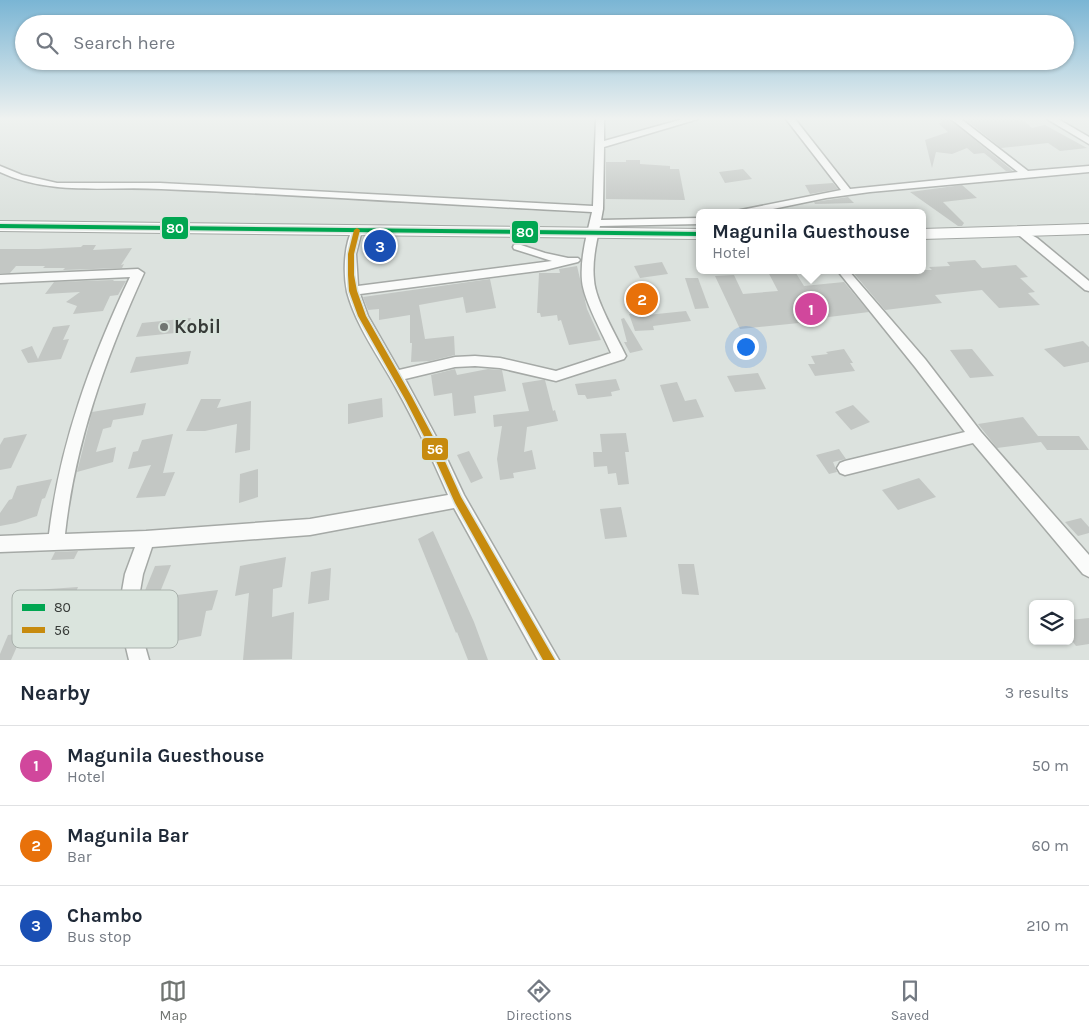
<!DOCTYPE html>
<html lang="en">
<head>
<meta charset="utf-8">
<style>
  body { margin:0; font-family:Karla,sans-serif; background:#f2f2f3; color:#1f2937 }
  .controls { position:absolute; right:15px; bottom:15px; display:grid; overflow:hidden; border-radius:8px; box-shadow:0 1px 4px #0004 }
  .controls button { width:45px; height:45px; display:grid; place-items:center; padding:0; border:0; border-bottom:1px solid #e0e1e3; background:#fff; color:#1f2937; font:25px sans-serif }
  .you { position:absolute; left:745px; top:346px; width:18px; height:18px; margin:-12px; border:4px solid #fff; border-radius:50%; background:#1a73e8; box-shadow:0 0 0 8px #1a73e833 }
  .badge { display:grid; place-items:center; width:32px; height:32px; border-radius:50%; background:#717572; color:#fff; font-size:16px; font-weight:700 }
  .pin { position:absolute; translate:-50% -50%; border:2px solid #fff; box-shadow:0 1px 5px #0006 }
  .popup { position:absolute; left:696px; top:209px; width:230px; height:65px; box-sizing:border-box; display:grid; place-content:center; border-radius:8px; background:#fff; filter:drop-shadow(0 1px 4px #0005); font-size:16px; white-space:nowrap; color:#747a83 }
  .popup b { font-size:19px; color:#1f2937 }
  .popup::after { content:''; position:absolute; left:50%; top:100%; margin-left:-10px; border:10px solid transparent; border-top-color:#fff }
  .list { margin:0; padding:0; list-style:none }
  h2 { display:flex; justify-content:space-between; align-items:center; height:65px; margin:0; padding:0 20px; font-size:21px }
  h2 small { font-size:16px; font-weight:400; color:#747a83 }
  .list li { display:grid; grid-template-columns:32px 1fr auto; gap:15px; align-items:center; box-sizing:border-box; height:80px; padding:0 20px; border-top:1px solid #e0e1e3 }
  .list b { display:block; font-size:19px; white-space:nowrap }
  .list p { margin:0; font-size:16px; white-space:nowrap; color:#747a83 }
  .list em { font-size:16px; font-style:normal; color:#747a83 }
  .icon { flex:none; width:28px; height:28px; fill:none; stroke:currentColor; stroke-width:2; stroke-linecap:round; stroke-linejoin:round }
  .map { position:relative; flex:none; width:1089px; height:660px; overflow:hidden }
  .search { position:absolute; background:#fff; box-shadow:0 1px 4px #0004; left:15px; right:15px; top:15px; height:55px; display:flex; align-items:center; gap:12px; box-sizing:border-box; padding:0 18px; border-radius:28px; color:#747a83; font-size:19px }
  .sheet { height:305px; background:#fff }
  nav { display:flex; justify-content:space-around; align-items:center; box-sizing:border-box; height:70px; border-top:1px solid #e0e1e3; background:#fff; font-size:14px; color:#747a83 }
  nav a { display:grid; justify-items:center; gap:2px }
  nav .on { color:#717572 }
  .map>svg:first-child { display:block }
  .building { fill:#c3c7c4 }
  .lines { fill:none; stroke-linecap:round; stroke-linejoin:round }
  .minor-casing { stroke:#a5a9a6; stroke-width:3 }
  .trunk-casing { stroke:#a5a9a6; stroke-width:2 }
  .minor { fill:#fafbfa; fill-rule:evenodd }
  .trunk { fill:#fafbfa; fill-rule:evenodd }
  .bus-1-casing { stroke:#dae4dd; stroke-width:3 }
  .bus-2-casing { stroke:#dae4dd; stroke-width:3 }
  .bus-1 { fill:#00a651; fill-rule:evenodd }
  .bus-2 { fill:#c78b0e; fill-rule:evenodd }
  .poi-dot { fill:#717572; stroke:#dae4dd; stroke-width:2 }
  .labels { text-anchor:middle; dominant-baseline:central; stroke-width:4.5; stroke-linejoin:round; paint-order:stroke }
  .poi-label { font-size:19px; font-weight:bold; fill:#373b38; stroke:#dae4dd; text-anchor:start }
  .key { fill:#dae4dd; stroke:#a9b1ac; stroke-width:1 }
  .key-label { font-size:14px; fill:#373b38 }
  .line-badge { stroke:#dae4dd; stroke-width:2 }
  .badge-label { font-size:14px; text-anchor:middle; font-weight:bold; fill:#fff }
</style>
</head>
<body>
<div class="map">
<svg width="1089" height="660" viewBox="0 0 1089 660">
  <rect width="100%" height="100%" fill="#dce2de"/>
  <g class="building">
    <path d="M939 119H949L1013 171H1006L984 153 974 154 967 148 952 154 936 152 932 168 925 140 948 132 938 123H942Z"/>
    <path d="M965 119H1021L1032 128 1045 125 1087 148 1060 151 1048 143 1001 148Z"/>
    <path d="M626 160H640V164L670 166V169H679L685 200 606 199V162H626Z"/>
    <path d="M743 169 752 179 725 183 719 172Z"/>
    <path d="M833 183 838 189 810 194 805 185Z"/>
    <path d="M962 185 977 198 943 202 964 223 962 226H958L910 192Z"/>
    <path d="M848 197 854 203 815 204 814 202Z"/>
    <path d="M83 245H96L93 250 132 248 121 265 124 264 122 268 63 270 65 268H43L45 266H16L10 273H0V249H39L81 247Z"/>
    <path d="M975 260 982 268 1016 265 1028 277 1020 278 1035 292 1028 293 1040 305 999 308 982 290 935 295 942 303 885 310 851 270H932L929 267 950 266 947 262Z"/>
    <path d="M662 262 668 274 640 278 634 266Z"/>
    <path d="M577 266 587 309 601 340 569 345 561 320 558 321 557 315 541 317 540 313H537L539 273H560L559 269Z"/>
    <path d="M767 270H794L804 286 844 282 869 312 797 321 799 323 740 329 715 276 734 275 743 294 778 291Z"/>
    <path d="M685 278H698L709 308 695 309Z"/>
    <path d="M490 279 496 308 466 313 463 297 419 305 425 339 454 336 455 355 430 361 411 362 412 343H410V315L379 320V309L368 310 363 297Z"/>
    <path d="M114 280 113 281H126L118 295 110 296 103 311 73 314 77 306 66 302 80 292 45 294 54 282Z"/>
    <path d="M686 311 691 321 653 326 654 330 635 331 629 314 646 312 647 315Z"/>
    <path d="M191 318 185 332 136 337 142 323Z"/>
    <path d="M624 318 643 350 630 353 624 342H627L621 319Z"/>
    <path d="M70 325 63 340 69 339 61 359 28 363 21 350 32 346 38 359 53 327Z"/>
    <path d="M1083 341 1089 347V362L1064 367 1044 349Z"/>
    <path d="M844 349 853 363H850L855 371 815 376 808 364H815L811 356 828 354 826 352Z"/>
    <path d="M972 349 994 376 970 378 950 350Z"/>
    <path d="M191 351 188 364 130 373 136 357Z"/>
    <path d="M455 369 457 375 488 369 502 370 506 391 474 396 476 413 454 416 452 393 434 396 431 375Z"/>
    <path d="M758 373 766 389 735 392 727 376Z"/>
    <path d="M616 379 620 390 611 392 612 396 587 399 585 395H578L575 384Z"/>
    <path d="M541 380H545L553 411 555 410 558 421 527 427 524 452 532 450 536 469 513 473 514 478 500 480 497 459 502 426 494 427 493 415 529 411 522 383Z"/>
    <path d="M677 382 685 401 696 399 704 417 673 422 660 385Z"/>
    <path d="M382 398 383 417 348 424V404Z"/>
    <path d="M201 399H221L217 408 251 401 250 450 235 453 237 424 205 431H186Z"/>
    <path d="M146 403 143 415 113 420 111 427 103 429 96 452 116 447 113 462 77 472 92 412Z"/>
    <path d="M853 405 870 422 851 430 835 412Z"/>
    <path d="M1023 417 1038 436H1079L1089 450H1047L1041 442 997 448 978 424Z"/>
    <path d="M626 433 629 452H625L629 484 618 485 616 473 608 474 607 466 594 467 593 452H602L600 434Z"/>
    <path d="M27 434 11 468 0 470V445L4 438Z"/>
    <path d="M173 434 163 473 175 472 165 496 136 498 151 465 128 469 133 452 138 451 142 440Z"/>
    <path d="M839 449 846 459 833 462 837 472 829 474 816 455Z"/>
    <path d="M469 451 483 478 471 483 457 455Z"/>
    <path d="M258 469V497L239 503 240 474Z"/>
    <path d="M919 478 936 497 898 510 882 490Z"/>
    <path d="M52 479 45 498 42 499 37 516 16 523 0 526V513L9 500 12 499 17 486Z"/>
    <path d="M621 507 627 537 605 539 600 509Z"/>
    <path d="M1081 518 1089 527V533L1078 536 1065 522Z"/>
    <path d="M433 531 474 622 488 660H468L457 632 456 633 418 539Z"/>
    <path d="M78 551 74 559 51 560 55 552Z"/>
    <path d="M286 557 282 587 273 589 272 617 294 612 292 659 243 660 249 593 235 596 240 566Z"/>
    <path d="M678 564H694L699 595 682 594Z"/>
    <path d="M171 565 158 597 142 598 155 566Z"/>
    <path d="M331 568 329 600 308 604 311 572Z"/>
    <path d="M78 587 73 599 110 597 93 634 62 636 67 624 16 628 35 590Z"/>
    <path d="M218 590 212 610 206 611 201 636 147 647 144 637 146 628 169 624 177 595Z"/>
    <path d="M1089 618V644L1076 646 1070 638V620Z"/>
    <path d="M23 633 11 660H0V654L8 635Z"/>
  </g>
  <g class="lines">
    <defs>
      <g id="minor">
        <path d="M596 119H604V141L683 119H698L604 147 603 209 601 220 700 218V224L600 226C596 244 592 262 594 280 595 300 617 337 626 356L624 359 556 381 500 368 475 366 455 367 405 379 440 444 464 495 559 660H538L454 508 310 535 152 547 143 574 136 614 149 660H129L118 614 125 574 135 547 0 552V536L49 534C60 443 91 359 130 277L0 283V275L138 269 144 273C106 357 75 442 65 534L146 531 310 519 448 495C432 458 415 422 396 388 379 357 356 326 347 292 343 272 344 245 353 228H361L362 230 356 254 358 286 552 261 514 249 513 247 514 245 518 244 545 253 568 258H578L580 260 578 262 545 270 360 294 368 316 399 370 455 357 475 356 500 358 556 371 611 353C603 334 584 301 582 281 580 258 587 234 592 212 448 205 305 195 161 189 106 186 51 196 0 172V166L22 175 57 183H160L593 206Z"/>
        <path d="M786 119H795L850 189 1018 172 951 119H961L1028 171 1089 166V172L870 192 826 198 754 213H735L736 211 841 190Z"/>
        <path d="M1047 119H1058L1089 137V144Z"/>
        <path d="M1020 229 1037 238 1089 281V291L1085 290 1015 232 1016 230Z"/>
        <path d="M837 270H848L925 359 981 432 1089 555V577L1083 574 973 443 845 475 840 473 837 468 840 463 845 461 965 432 915 367Z"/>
      </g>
      <g id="trunk">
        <path d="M0 221 700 229V239L0 231Z"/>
        <path d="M1089 224V234L922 239V229Z"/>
      </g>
    </defs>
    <use href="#minor" class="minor-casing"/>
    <use href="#trunk" class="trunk-casing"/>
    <use href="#minor" class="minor"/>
    <use href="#trunk" class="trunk"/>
    <defs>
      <path id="bus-1" d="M0 224 700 232V236L0 228Z"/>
      <path id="bus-2" d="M357 228 360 230 354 254V275L357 291 366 316 412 397 438 446 461 497 555 660H543L455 503 431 450 406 401 358 316 349 291 348 275V254L354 230Z"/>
    </defs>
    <use href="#bus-1" class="bus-1-casing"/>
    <use href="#bus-2" class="bus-2-casing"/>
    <use href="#bus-1" class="bus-1"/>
    <use href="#bus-2" class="bus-2"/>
  </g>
  <linearGradient id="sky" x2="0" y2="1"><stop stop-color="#7ab5d4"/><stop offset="0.56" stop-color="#eff2f0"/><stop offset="1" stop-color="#eff2f0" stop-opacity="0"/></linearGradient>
  <rect width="1089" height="212" fill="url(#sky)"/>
  <circle class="poi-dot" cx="164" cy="327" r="5"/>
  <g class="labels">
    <g class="poi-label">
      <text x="174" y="327">Kobil</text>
    </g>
  </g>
  <rect x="12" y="590" width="166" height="58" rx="8" class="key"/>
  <rect x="22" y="604" width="23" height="7" fill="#00a651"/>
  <rect x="22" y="627" width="23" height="6" fill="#c78b0e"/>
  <g class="key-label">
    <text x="54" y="612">80</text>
    <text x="54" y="635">56</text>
  </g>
  <g class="line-badge">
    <rect x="161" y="216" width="28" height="24" rx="5" fill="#00a651"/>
    <rect x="511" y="220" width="28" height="24" rx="5" fill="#00a651"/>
    <rect x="421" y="437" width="28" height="24" rx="5" fill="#c78b0e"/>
  </g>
  <g class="badge-label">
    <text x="175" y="233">80</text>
    <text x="525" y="237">80</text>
    <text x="435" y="454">56</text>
  </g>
</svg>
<div class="controls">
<button><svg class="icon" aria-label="layers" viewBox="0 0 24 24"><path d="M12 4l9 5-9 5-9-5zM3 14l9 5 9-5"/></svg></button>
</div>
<div class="you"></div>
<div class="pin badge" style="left:811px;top:309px;background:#d1479c">1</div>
<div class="popup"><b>Magunila Guesthouse</b>Hotel</div>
<div class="pin badge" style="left:642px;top:299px;background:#e8710a">2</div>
<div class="pin badge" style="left:380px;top:246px;background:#1a4fb4">3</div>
<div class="search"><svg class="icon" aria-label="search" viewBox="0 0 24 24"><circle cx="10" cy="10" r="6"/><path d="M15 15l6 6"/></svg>Search here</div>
</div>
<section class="sheet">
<h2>Nearby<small>3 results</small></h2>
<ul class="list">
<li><span class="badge" style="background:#d1479c">1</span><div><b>Magunila Guesthouse</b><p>Hotel</p></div><em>50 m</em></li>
<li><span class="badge" style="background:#e8710a">2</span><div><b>Magunila Bar</b><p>Bar</p></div><em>60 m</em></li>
<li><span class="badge" style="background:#1a4fb4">3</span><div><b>Chambo</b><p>Bus stop</p></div><em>210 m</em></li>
</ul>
</section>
<nav>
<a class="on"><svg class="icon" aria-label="map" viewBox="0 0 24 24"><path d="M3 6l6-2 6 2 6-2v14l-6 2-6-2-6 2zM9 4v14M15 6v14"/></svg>Map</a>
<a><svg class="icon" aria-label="directions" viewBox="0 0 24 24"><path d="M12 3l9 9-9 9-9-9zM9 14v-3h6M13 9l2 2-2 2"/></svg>Directions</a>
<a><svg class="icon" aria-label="saved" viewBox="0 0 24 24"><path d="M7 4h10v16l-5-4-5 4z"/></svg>Saved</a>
</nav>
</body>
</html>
